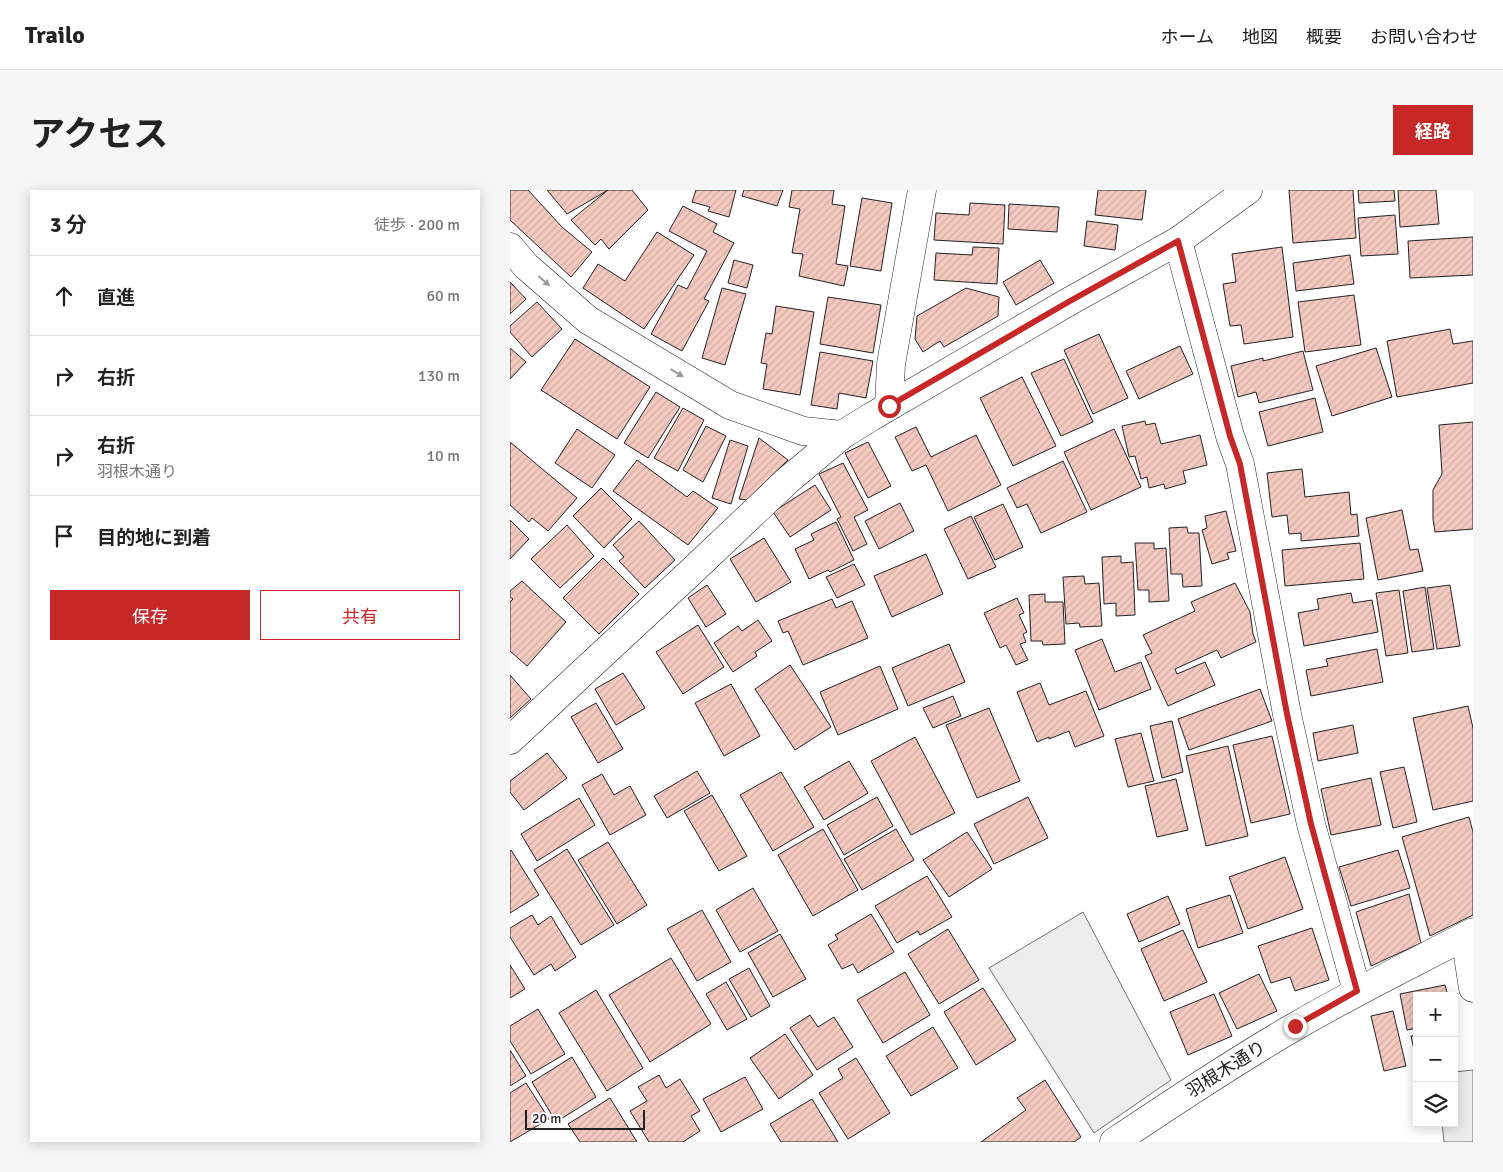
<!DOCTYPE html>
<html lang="ja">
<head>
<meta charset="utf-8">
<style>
  body { margin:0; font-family:Signika,"Noto Sans JP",sans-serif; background:#f6f6f6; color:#222 }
  .controls { position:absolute; right:15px; bottom:15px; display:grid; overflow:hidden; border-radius:0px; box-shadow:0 2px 12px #0003 }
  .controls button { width:45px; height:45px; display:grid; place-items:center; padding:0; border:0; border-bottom:1px solid #e0e0e0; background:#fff; color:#222; font:25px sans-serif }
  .scale { position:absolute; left:15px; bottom:12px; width:120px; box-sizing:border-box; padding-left:5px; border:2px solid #222; border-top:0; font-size:14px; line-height:18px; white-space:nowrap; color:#222; -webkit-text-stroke:4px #fff; paint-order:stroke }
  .stop { position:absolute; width:15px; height:15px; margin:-11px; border:4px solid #c62828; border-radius:50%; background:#fff }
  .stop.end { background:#c62828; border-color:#fff; box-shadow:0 1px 5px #0008 }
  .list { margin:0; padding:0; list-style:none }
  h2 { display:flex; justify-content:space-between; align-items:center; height:65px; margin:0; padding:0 20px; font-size:21px }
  h2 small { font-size:16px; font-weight:400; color:#767676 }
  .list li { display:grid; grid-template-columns:32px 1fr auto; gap:15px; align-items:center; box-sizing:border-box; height:80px; padding:0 20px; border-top:1px solid #e0e0e0 }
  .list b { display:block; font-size:19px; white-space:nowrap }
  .list p { margin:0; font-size:16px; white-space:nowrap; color:#767676 }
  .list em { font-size:16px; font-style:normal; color:#767676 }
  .actions { display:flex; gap:10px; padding:15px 20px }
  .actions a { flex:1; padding:11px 0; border:1px solid #c62828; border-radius:0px; text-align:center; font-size:18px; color:#c62828 }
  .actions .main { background:#c62828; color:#fff }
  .icon { flex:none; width:28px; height:28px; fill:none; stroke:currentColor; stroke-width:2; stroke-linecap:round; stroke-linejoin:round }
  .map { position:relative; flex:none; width:963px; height:952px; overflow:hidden; border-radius:0px }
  header { display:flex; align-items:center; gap:30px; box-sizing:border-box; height:70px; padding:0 25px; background:#fff; border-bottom:1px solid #e0e0e0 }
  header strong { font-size:24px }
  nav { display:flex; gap:28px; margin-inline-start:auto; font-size:18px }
  .intro { display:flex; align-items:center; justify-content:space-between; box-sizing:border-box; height:120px; padding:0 30px }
  h1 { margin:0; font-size:35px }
  .button { padding:12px 22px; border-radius:0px; background:#c62828; color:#fff; font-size:18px; font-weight:700 }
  main { display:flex; gap:30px; padding:0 30px }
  aside { flex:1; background:#fff; border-radius:0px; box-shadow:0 2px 12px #0003 }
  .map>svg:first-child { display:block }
  .parking { fill:#ededed; stroke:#6f6f6f }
  .building { fill:url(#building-hatch); stroke:#222 }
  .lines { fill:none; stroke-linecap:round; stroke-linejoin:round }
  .street-casing { stroke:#222; stroke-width:29 }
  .street { stroke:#fff; stroke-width:28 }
  .oneway { fill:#9c9c9c }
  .route { stroke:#c62828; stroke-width:6 }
  .labels { text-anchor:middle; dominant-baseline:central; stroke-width:4; stroke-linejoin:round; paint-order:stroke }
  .street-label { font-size:18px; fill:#222; stroke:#fff }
</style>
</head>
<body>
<header>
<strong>Trailo</strong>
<nav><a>ホーム</a><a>地図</a><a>概要</a><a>お問い合わせ</a></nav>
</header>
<div class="intro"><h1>アクセス</h1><a class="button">経路</a></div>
<main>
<aside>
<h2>3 分<small>徒歩 · 200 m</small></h2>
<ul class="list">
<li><svg class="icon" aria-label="ahead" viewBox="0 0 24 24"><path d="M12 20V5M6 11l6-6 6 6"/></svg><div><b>直進</b></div><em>60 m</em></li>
<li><svg class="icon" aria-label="right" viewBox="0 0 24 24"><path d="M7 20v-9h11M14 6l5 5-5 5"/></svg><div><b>右折</b></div><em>130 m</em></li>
<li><svg class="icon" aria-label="right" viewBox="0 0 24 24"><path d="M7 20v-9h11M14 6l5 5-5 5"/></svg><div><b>右折</b><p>羽根木通り</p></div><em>10 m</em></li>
<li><svg class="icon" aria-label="arrive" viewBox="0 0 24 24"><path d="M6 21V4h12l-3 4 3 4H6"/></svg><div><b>目的地に到着</b></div></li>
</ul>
<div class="actions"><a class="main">保存</a><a>共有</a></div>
</aside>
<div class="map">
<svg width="963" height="952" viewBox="0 0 963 952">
  <defs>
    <pattern id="building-hatch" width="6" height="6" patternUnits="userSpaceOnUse" patternTransform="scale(1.25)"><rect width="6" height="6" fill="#f3c9c0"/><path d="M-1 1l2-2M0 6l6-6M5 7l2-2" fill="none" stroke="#d0aca5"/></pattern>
  </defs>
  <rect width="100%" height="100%" fill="#fff"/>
  <g class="parking">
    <path d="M573 722 661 890 584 943 479 778Z"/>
    <path d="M963 880V952H934L932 933H944V882Z"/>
  </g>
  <g class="building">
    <path d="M0 0H18L52 37 82 62 61 87 0 30Z"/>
    <path d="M37 0H98L57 24Z"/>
    <path d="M98 0H122L138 20 99 59 91 49 85 55 61 30Z"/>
    <path d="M186 0H226L219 27 198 21 200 17 182 12Z"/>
    <path d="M234 0H273L267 16 232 6Z"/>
    <path d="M282 0H324L322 14 335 16 326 74 338 76 334 96 289 86 293 64 282 63 290 19 279 17Z"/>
    <path d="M588 0H636L632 30 585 25Z"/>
    <path d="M779 0H843L846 48 783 53Z"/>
    <path d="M848 0H884L885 11 849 13Z"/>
    <path d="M888 0H926L929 34 890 37Z"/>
    <path d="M352 8 382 13 371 81 340 76Z"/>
    <path d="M460 13 495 15 493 54 424 50 426 23 459 25Z"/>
    <path d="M499 14 549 17 547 42 498 39Z"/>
    <path d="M173 16 207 34 203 42 224 53 194 109 199 111 172 161 141 144 168 95 177 99 197 61 159 41Z"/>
    <path d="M885 25 888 64 851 66 848 28Z"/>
    <path d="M577 31 608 35 605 60 574 56Z"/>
    <path d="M147 42 184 65 134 139 73 98 88 74 115 91Z"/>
    <path d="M963 47V85L900 88 898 51Z"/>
    <path d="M463 57 489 58 487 94 424 90 426 63 462 65Z"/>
    <path d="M772 57 783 147 734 154 731 135 720 136 713 94 726 92 722 64Z"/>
    <path d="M840 65 844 94 786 101 783 73Z"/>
    <path d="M224 70 243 75 237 98 218 93Z"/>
    <path d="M530 70 544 93 506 115 493 92Z"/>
    <path d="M0 92 16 109 0 124Z"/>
    <path d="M212 98 236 104 215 175 192 168Z"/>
    <path d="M456 98 489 107 488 126 434 157 430 151 413 162 405 149 407 126Z"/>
    <path d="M844 105 851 155 795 162 788 112Z"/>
    <path d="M318 107 371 115 363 163 310 154Z"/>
    <path d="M27 112 52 139 22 167 0 142V136Z"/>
    <path d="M266 116 304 122 290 205 253 199 257 174 251 173 256 143 262 144Z"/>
    <path d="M940 139 943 154 963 151V193L887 207 877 151Z"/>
    <path d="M589 144 618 208 583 224 554 160Z"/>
    <path d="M65 149 140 197 107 249 31 200Z"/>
    <path d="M670 156 683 184 629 209 616 181Z"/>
    <path d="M0 158 16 172 0 189Z"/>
    <path d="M866 158 882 207 822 226 806 176Z"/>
    <path d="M793 161 803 200 749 213 746 202 728 207 721 176 753 168V171Z"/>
    <path d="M310 162 363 171 356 208 329 203 327 219 301 215Z"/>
    <path d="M554 169 583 232 551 246 521 183Z"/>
    <path d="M512 187 546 256 503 276 470 208Z"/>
    <path d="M146 202 170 217 138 268 114 253Z"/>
    <path d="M805 208 813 242 758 256 749 222Z"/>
    <path d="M173 218 194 230 168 281 144 268Z"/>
    <path d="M635 231 636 235 645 233 651 254 690 245 697 275 673 281 676 293 655 299 654 294 639 298 637 287 631 289 625 266 619 267 612 236Z"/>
    <path d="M963 232V339L925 342 923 329V300L932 284 929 235Z"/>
    <path d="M196 236 216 246 193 292 173 280Z"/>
    <path d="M406 237 421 267 466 245 491 295 438 321 416 275 402 281 385 247Z"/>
    <path d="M67 239 105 265 82 298 45 273Z"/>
    <path d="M604 239 631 297 581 320 554 262Z"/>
    <path d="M249 248 278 270 237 310 229 309Z"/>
    <path d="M220 250 238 256 221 314 202 308Z"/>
    <path d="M0 252 67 308 38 341 22 328 19 332 0 315Z"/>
    <path d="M358 252 381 296 358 308 335 263Z"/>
    <path d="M127 270 177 307 183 301 208 318 178 355 103 301Z"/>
    <path d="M553 271 577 322 531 343 517 314 507 318 497 298Z"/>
    <path d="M333 273 358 320 344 327 357 354 343 361 327 329 331 327 309 284Z"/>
    <path d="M792 279 795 307 839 302 841 325 847 324 849 346 791 351V343L779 344 777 325 762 327 757 283Z"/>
    <path d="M305 295 321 320 280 347 263 322Z"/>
    <path d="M91 298 122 329 94 358 63 326Z"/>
    <path d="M390 313 404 341 369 359 355 331Z"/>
    <path d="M493 314 513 357 485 370 464 327Z"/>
    <path d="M892 320 900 360 908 359 913 381 868 390 856 328Z"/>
    <path d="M716 321 726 361 717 363 719 369 702 374 692 340 697 338 695 326Z"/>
    <path d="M461 326 486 377 458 389 434 339Z"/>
    <path d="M0 330 19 349 0 369Z"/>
    <path d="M129 331 165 370 135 398 109 371 114 367 103 355Z"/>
    <path d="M326 332 344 370 320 382 318 380 299 389 285 359 304 350 301 344Z"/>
    <path d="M57 335 84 366 50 398 21 369Z"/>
    <path d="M677 337 678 343H689L692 396 673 397 672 384H661L659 338Z"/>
    <path d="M254 348 281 392 246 412 220 369Z"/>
    <path d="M625 353H644V359L656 358 659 411 639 412V400H628Z"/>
    <path d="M850 353 854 389 775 396 772 360Z"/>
    <path d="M416 364 433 404 382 427 364 386Z"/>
    <path d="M611 366V373L623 372 625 425 606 426V413L594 414 592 367Z"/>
    <path d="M93 368 129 404 89 444 53 408Z"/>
    <path d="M344 374 355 395 327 408 316 387Z"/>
    <path d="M574 386 575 394 589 393 592 436 570 437 569 433 556 434 553 387Z"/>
    <path d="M12 391 56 432 17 476 0 461V412L3 409 0 407V401Z"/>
    <path d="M725 393 740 422 743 444 746 452 711 468 707 460 665 479 667 484 695 472 705 495 658 516 635 466 642 463 633 445 685 421 681 412Z"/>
    <path d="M197 395 216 424 196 437 178 408Z"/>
    <path d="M940 395 950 456 927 459 917 398Z"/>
    <path d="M915 397 924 459 902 462 893 401Z"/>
    <path d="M889 400 898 463 876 466 866 403Z"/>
    <path d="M841 403 843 413 862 410 868 442 794 456 788 423 809 419 807 409Z"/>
    <path d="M535 404V412H553L555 454 533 455 532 451H521L519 405Z"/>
    <path d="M507 408 514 423 509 425 517 442 513 444 516 452 510 454 518 470 506 475 496 455 490 458 474 423Z"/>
    <path d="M322 409 326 418 342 411 358 448 293 475 278 441 273 443 268 431Z"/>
    <path d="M248 430 262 451 245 462 247 466 223 482 204 453 228 436 232 441Z"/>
    <path d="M188 435 214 477 173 504 146 462Z"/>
    <path d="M592 449 605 482 631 472 641 499 589 520 565 460Z"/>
    <path d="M439 454 455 492 398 516 382 478Z"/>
    <path d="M867 459 873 492 801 506 796 480 818 476 816 469Z"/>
    <path d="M280 475 321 537 285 560 245 499Z"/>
    <path d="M370 476 388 519 328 545 310 502Z"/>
    <path d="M113 483 135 518 106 535 85 499Z"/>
    <path d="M0 485 21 509 0 528Z"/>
    <path d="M530 493 539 515 576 501 594 546 565 557 559 541 539 549V547L527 552 507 502Z"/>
    <path d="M221 494 250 546 214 566 185 513Z"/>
    <path d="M750 499 762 531 679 560 668 529Z"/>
    <path d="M443 506 451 526 423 538 413 518Z"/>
    <path d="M86 513 113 559 88 573 61 527Z"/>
    <path d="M958 516 963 538V611L923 620 903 528Z"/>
    <path d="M479 518 510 591 467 608 436 535Z"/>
    <path d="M662 531 673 582 652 588 640 536Z"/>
    <path d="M843 535 848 563 808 571 803 543Z"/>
    <path d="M631 543 644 591 618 597 605 549Z"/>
    <path d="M762 546 780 624 741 633 723 555Z"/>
    <path d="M405 547 445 623 401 645 361 571Z"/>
    <path d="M718 556 738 646 696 656 676 566Z"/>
    <path d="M37 563 57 588 14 620 0 602V591Z"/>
    <path d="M339 571 358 603 314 630 294 597Z"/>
    <path d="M894 577 907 632 883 638 870 582Z"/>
    <path d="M187 581 200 603 157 628 144 606Z"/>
    <path d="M271 582 304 637 263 661 230 605Z"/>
    <path d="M92 584 104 605 120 596 136 625 100 645 72 595Z"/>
    <path d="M861 588 871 635 821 645 811 599Z"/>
    <path d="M666 589 678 640 647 647 635 596Z"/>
    <path d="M202 605 237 666 209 681 174 621Z"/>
    <path d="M367 607 383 636 334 665 317 635Z"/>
    <path d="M518 607 538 648 484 674 464 634Z"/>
    <path d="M69 608 85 635 27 671 11 644Z"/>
    <path d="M959 627 963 642V725L920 746 892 647Z"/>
    <path d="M313 639 348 700 303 726 268 665Z"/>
    <path d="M386 639 404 670 352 700 334 669Z"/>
    <path d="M457 642 482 679 439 707 413 670Z"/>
    <path d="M98 652 137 715 107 734 68 670Z"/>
    <path d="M57 659 104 735 71 755 24 680Z"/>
    <path d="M1 660 29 705 0 723V661Z"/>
    <path d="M888 660 900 698 841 716 829 677Z"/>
    <path d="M775 667 793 719 738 739 719 687Z"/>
    <path d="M417 686 442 727 410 745 408 741 387 753 365 716Z"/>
    <path d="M243 698 268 741 230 762 206 720Z"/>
    <path d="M899 704 911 753 861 776 846 722Z"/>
    <path d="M720 705 733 743 688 758 676 719Z"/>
    <path d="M658 706 670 734 629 752 617 724Z"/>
    <path d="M192 720 221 772 187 791 157 739Z"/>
    <path d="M361 724 384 762 348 783 343 774 332 779 318 755 328 749 325 745Z"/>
    <path d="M22 725 28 735 41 726 66 767 45 781 41 774 24 785 0 747V738Z"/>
    <path d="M802 738 819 790 785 801 780 787 761 793 748 756Z"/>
    <path d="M438 739 469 790 429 814 398 764Z"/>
    <path d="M673 740 697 792 654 811 631 759Z"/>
    <path d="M270 744 296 789 263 807 238 763Z"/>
    <path d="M161 768 201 834 140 872 99 805Z"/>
    <path d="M0 775 15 799 0 808Z"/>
    <path d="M239 778 260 816 241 827 219 789Z"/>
    <path d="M395 782 420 825 373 853 347 810Z"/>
    <path d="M749 784 767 821 727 839 709 803Z"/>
    <path d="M216 792 237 829 217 840 196 804Z"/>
    <path d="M935 795 938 806H907V838L897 840 890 804Z"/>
    <path d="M473 798 506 850 466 875 434 822Z"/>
    <path d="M86 800 133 878 97 901 49 823Z"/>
    <path d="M704 804 722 846 678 865 660 822Z"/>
    <path d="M28 819 55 864 21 884 0 851V836Z"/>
    <path d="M883 821 896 876 874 881 861 826Z"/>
    <path d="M300 825 308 837 324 827 343 857 307 880 280 838Z"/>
    <path d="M423 837 448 878 401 906 376 866Z"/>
    <path d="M275 844 303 885 269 909 240 868Z"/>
    <path d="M907 845V874L901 846Z"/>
    <path d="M0 860 16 886 0 896Z"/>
    <path d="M62 867 86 907 46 932 22 892Z"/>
    <path d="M346 868 380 923 338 949 309 903 333 888 328 879Z"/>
    <path d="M149 885 156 898 170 889 190 921 181 926 190 941 173 952H139L120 921 137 911 128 897Z"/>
    <path d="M235 887 253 919 211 942 193 909Z"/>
    <path d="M535 890 571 947 564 952H471L516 920 507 908Z"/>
    <path d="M16 893 39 929 0 952V903Z"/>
    <path d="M100 908 127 952H70L58 934Z"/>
    <path d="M302 909 328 952H271L260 934Z"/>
  </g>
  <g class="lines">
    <defs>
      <g id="street">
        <path d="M668 51 720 246 730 274 777 524 801 634 847 801"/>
        <path d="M0 57 16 76 78 130 220 215 293 241 332 245"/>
        <path d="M379 216 381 174 412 0"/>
        <path d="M0 550 182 381 278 290 332 245 361 227 560 111 668 51 738 0"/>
        <path d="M955 746 963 798"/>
        <path d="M604 952C664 912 724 872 786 836 844 802 904 773 963 742"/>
      </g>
    </defs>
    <use href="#street" class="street-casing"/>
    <use href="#street" class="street"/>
  </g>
  <defs><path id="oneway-solid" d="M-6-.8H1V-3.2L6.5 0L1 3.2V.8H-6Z" transform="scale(1.25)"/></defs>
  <g class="oneway">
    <use href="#oneway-solid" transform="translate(34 91) rotate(41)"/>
    <use href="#oneway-solid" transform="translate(167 183) rotate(31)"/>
  </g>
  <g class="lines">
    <path class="route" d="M379 216 560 111 668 51 720 246 730 274 777 524 801 634 847 801 785 836"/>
  </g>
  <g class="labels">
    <g class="street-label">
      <text transform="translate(716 879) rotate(-32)">羽根木通り</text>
    </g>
  </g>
</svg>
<div class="controls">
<button>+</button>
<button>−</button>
<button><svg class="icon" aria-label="layers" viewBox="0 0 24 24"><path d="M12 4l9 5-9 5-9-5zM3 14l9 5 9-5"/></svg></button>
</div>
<div class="scale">20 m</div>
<div class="stop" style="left:379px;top:216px"></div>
<div class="stop end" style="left:785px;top:836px"></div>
</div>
</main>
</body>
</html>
